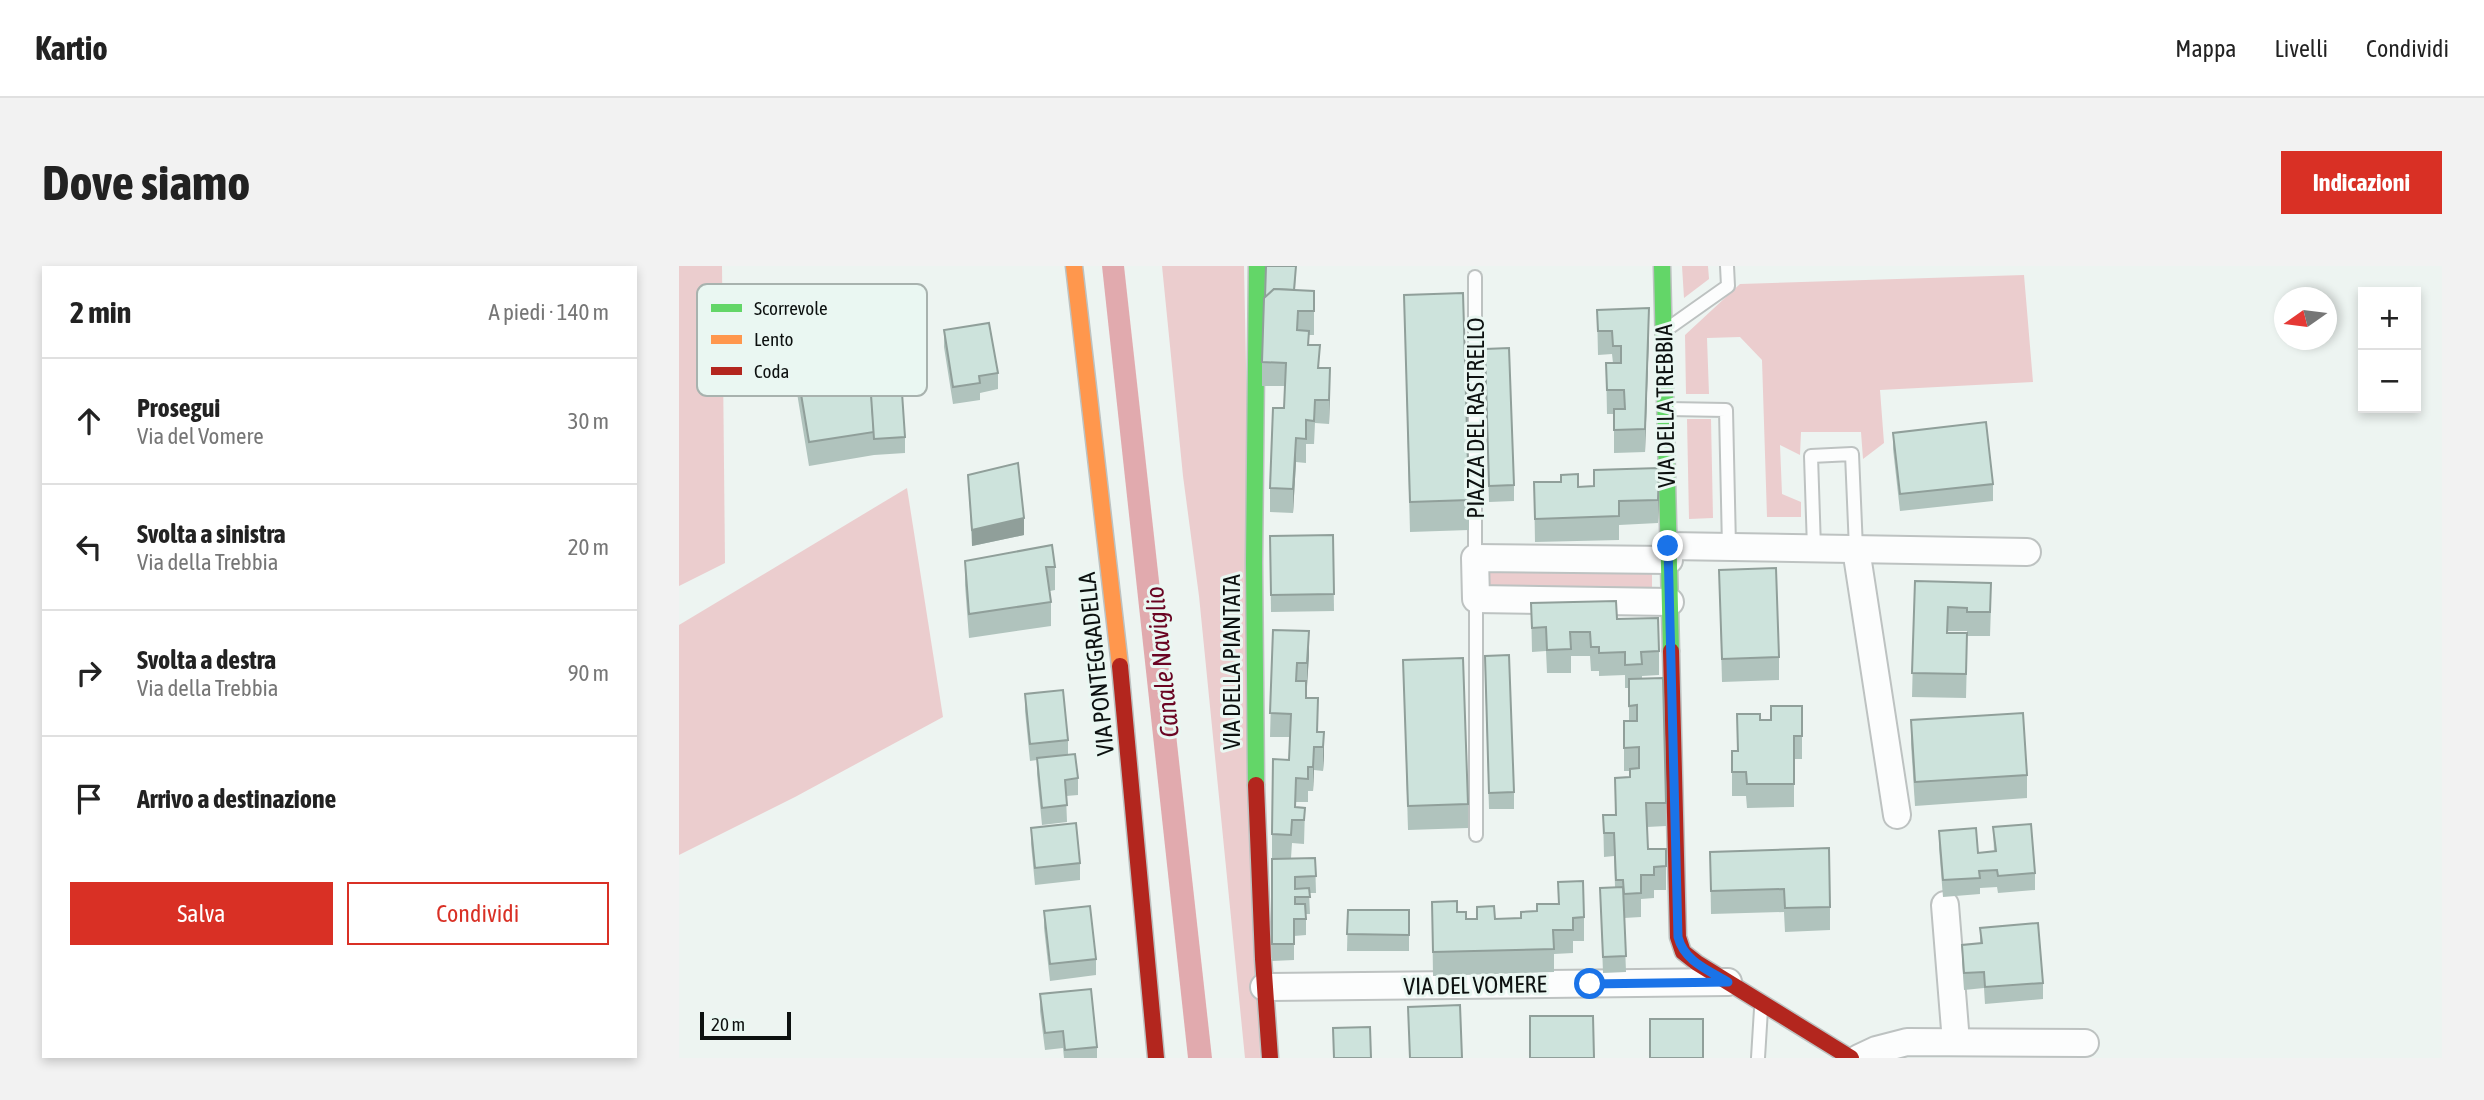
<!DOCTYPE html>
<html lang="it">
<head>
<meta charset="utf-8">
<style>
  body { margin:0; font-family:"Asap Condensed",sans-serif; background:#f2f2f2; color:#222 }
  .controls { position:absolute; right:21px; top:21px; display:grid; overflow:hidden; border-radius:0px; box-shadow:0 4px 10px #0003 }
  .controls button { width:63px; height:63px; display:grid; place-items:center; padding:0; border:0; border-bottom:2px solid #e0e0e0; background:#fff; color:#222; font:35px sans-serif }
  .compass { position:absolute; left:1595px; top:21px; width:63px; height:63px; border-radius:50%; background:#fff; box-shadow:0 4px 10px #0003; rotate:256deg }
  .scale { position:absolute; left:21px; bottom:18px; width:91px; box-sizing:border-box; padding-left:7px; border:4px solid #0d1110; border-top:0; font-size:19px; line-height:24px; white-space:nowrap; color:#0d1110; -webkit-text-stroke:5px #eaf7f2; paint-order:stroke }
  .stop { position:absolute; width:21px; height:21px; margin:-16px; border:5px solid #1a73e8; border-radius:50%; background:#fff }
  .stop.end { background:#1a73e8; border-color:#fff; box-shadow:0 2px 7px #0008 }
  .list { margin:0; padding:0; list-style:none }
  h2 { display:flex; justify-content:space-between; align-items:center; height:91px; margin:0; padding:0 28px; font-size:30px }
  h2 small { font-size:23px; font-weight:400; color:#767676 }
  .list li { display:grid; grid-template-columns:46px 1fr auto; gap:21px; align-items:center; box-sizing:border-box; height:126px; padding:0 28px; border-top:2px solid #e0e0e0 }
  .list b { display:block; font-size:26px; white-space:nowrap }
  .list p { margin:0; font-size:23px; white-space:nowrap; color:#767676 }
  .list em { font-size:23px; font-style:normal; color:#767676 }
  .actions { display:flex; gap:14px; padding:21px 28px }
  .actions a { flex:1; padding:16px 0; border:2px solid #d93025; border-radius:0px; text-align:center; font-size:24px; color:#d93025 }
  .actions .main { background:#d93025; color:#fff }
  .icon { flex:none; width:38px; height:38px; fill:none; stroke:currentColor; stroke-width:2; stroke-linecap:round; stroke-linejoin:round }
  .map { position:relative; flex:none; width:1763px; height:792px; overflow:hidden; border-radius:0px }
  header { display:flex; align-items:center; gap:42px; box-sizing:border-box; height:98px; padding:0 35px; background:#fff; border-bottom:2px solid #e0e0e0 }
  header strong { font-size:33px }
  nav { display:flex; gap:38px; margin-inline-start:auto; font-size:24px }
  .intro { display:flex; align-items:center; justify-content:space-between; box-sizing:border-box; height:168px; padding:0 42px }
  h1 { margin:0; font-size:49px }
  .button { padding:18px 32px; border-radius:0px; background:#d93025; color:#fff; font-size:24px; font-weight:700 }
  main { display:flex; gap:42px; padding:0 42px }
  aside { flex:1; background:#fff; border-radius:0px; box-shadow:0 4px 10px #0003 }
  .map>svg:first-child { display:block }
  .green { fill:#ebcdce }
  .water { fill:#e1aaae }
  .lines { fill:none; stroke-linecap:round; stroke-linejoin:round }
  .lane-casing { stroke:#bdc2c1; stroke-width:16 }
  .street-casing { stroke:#bdc2c1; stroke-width:30 }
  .fast-casing { stroke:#bdc2c1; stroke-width:19 }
  .slow-casing { stroke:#bdc2c1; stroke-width:19 }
  .jam-casing { stroke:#bdc2c1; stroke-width:19 }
  .lane { stroke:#fcfdfd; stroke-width:12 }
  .street { stroke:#fcfdfd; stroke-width:26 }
  .fast { stroke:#63d668; stroke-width:16 }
  .slow { stroke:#ff974d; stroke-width:16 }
  .jam { stroke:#b3261e; stroke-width:16 }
  .wall { fill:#b0c3bd }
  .shaded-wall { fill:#909f9a }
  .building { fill:#cde3dc; stroke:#909f9a; stroke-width:2 }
  .route { stroke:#1a73e8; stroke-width:9 }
  .labels { text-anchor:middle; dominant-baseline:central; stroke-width:6; stroke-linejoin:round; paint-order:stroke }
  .street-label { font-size:24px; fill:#0d1110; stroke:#eaf7f2 }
  .water-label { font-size:26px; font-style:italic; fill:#6a0422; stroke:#eaf7f2 }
  .key { fill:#eaf7f2; stroke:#a8b2ae; stroke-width:2 }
  .key-label { font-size:19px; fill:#0d1110 }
</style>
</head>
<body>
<header>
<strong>Kartio</strong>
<nav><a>Mappa</a><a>Livelli</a><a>Condividi</a></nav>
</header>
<div class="intro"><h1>Dove siamo</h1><a class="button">Indicazioni</a></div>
<main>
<aside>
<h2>2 min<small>A piedi · 140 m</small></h2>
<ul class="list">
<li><svg class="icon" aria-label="ahead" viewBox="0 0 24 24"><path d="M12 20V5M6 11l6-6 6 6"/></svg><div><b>Prosegui</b><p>Via del Vomere</p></div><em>30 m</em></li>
<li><svg class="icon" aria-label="left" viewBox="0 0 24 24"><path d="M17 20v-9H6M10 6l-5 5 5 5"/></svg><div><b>Svolta a sinistra</b><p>Via della Trebbia</p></div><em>20 m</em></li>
<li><svg class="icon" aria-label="right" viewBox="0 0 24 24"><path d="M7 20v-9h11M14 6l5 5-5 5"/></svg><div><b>Svolta a destra</b><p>Via della Trebbia</p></div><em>90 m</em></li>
<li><svg class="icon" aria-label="arrive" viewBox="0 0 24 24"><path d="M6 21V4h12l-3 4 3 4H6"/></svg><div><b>Arrivo a destinazione</b></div></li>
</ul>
<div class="actions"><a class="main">Salva</a><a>Condividi</a></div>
</aside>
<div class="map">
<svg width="1763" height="792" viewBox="0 0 1763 792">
  <rect width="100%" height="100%" fill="#edf4f1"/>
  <g class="green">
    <path d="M0 0H43L46 297 0 320Z"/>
    <path d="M483 0H565L581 792H566L520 330 504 210Z"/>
    <path d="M1003 0H1029L1030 13 1005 32Z"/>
    <path d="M1345 9 1354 116 1201 124 1205 177 1184 193 1182 166H1122L1121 189 1101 179 1103 228 1122 236V251H1088L1083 94 1061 71 1028 72 1030 128H1007L1006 69 1061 18Z"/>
    <path d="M1008 153H1032L1034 252 1010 253Z"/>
    <path d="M228 222 264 451 116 531 0 589V359Z"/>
    <path d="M810 299 973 301V326L810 325Z"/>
  </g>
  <path class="water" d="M423 0H445L533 792H509Z"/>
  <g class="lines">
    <defs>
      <g id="lane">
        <path d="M796 11V292"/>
        <path d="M991 61 1049 20 1048 0"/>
        <path d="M989 143 1047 144 1050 281"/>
        <path d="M1135 282 1132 190 1173 188 1177 283"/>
        <path d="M797 569V333"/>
        <path d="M1079 792 1082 743"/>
      </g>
      <g id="street">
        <path d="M989 280 1348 286"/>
        <path d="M1177 283 1218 549"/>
        <path d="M990 294 796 292 797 333 991 336"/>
        <path d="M1266 639 1277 776"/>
        <path d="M585 721 1049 716"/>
        <path d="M1180 792 1197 784 1228 776 1406 777"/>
      </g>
      <g id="fast">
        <path d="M983 0 992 385"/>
        <path d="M577 519 575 297 578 0"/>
      </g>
      <path id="slow" d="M395 0 441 400"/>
      <g id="jam">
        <path d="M992 385 999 671 1004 686 1018 697 1172 792"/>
        <path d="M441 400 477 792"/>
        <path d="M577 519 584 693 591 792"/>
      </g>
    </defs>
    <use href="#lane" class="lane-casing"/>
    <use href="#street" class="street-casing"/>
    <use href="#fast" class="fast-casing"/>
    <use href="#slow" class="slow-casing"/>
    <use href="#jam" class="jam-casing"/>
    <use href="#lane" class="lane"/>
    <use href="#street" class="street"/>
    <use href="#fast" class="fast"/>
    <use href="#slow" class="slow"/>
    <use href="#jam" class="jam"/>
  </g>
  <g class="wall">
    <path d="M617 0 616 24 635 25V69H630V79L651 126 650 158 636 157 635 178H627V197L617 196 614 247 591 246V222L605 142 606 120H583V96Z"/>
    <path d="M725 29 790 234V264L731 266Z"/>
    <path d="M918 44 970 66 966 186 935 187V148H928L927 97H934L933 88 919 89Z"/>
    <path d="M265 64 319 107V123L301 127V134L274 138 265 81Z"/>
    <path d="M806 83 835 219V235L810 236Z"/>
    <path d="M118 104 226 171V187L195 189 130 200 118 127Z"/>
    <path d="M1214 167 1314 218V235L1221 245 1214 183Z"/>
    <path d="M289 209 345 269 293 280Z"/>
    <path d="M855 216 899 221 980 226 979 257 940 259V274L856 276Z"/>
    <path d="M654 269 655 345 592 346 591 270Z"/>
    <path d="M286 295 376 301V324L371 325 372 336V360L290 372 286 319Z"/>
    <path d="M1040 304 1100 391V414L1043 416Z"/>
    <path d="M1236 315 1312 340 1311 370H1288V365H1269V367L1288 391 1287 432 1233 431Z"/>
    <path d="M852 337 938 353 980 385V409L963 410V413L987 537V560L968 561 969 583H987V624H975V632L962 633V651L945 652 947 706 924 707 921 622 936 621 935 590 925 591 924 549H937L936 512 951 511V505H945V479L950 455V422H946V409L920 410V405H912L911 390H892V407H868L867 385 853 386Z"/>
    <path d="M594 364 630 389 627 432 639 466H645V490L644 505 635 504 634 525H629V536H617V541L626 542 625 578 613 577 612 592H636L637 627H630L631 648H627V669L615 670V694L593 695V593H606L593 592V568L610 494 611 471H591Z"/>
    <path d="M724 394 789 538V562L729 564Z"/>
    <path d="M806 406 835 526V543H810Z"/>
    <path d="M346 428 389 474V488L399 512V529L387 530 388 556 363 559 358 508V494L351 495 346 445Z"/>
    <path d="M1123 440V493H1115V541L1068 542 1067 530H1053V485H1059L1092 454Z"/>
    <path d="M1232 454 1348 509V532L1236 540 1232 478Z"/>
    <path d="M1314 561 1356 607V624L1319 627 1318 621 1301 622V628L1264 631 1260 582V565L1299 587 1315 586Z"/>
    <path d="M352 562 401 597V614L356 619 352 578Z"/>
    <path d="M1031 586 1151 641V664L1106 666 1105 646 1032 648Z"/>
    <path d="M879 616 905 651V675H894V687L875 688V706L754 710 753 636 778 646 787 653 842 652 879 638Z"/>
    <path d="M669 644H730V685H668Z"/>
    <path d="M365 645 417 693V709L371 715 365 662Z"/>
    <path d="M1301 662 1364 717V733L1306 738 1305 722 1285 724 1283 695V679L1301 677Z"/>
    <path d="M361 728 418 781V792H385L384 782 366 784 361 745Z"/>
  </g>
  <g class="shaded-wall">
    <path d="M970 42V66L966 186V163Z"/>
    <path d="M651 102V126L650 158V134Z"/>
    <path d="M617 172V196L614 247V223Z"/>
    <path d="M980 202V226L979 257V234Z"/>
    <path d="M345 252V269L293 280V264Z"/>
    <path d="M630 365V389L628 421V397Z"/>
    <path d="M645 466V490L644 505V481Z"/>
    <path d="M635 481V504L634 525V501Z"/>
  </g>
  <g class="building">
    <path d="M587 0H617L615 24 595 23 586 32Z"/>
    <path d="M595 23 635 25V45H619L618 64 630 65 629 79H641L639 102H651L650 134H636L635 155 627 154V173L617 172 614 223 591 222 594 142H605L607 97 583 96 585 32Z"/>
    <path d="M784 27 790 234 731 236 725 29Z"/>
    <path d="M970 42 966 163 935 164V143H946L945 124H928L927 97H942V80H934L933 65H919L918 44Z"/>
    <path d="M310 57 319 107 300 110 301 117 274 121 265 64Z"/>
    <path d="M830 82 835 219 810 220 806 83Z"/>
    <path d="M190 92 195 166 130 176 118 104Z"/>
    <path d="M221 97 226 171 195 173 190 99Z"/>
    <path d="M1307 156 1314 218 1221 228 1214 167Z"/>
    <path d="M339 197 345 252 293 264 289 209Z"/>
    <path d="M980 202 979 234 940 235V250L856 253 855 216H882V209L899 208V221L915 220V204Z"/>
    <path d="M654 269 655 328 592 329 591 270Z"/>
    <path d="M373 279 376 301H367L372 336 290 348 286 295Z"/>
    <path d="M1097 302 1100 391 1043 393 1040 304Z"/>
    <path d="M1236 315 1312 317 1311 346H1288V342L1269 341 1268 367H1288L1287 408 1233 407Z"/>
    <path d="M937 335 938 353 979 352 980 385 962 386 963 398 946 399V386L920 387V381H912L911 366H891L892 383 868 384 867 361 853 362 852 337Z"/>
    <path d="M594 364 630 365 628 397H618L617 415H627V432H639L638 466H645L644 481H635L634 501H629V513L617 512 616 541 626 542 625 554H613L612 569 593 568 594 493 610 494 612 448 591 447Z"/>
    <path d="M830 389 835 526 810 527 806 390Z"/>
    <path d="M784 392 789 538 729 540 724 394Z"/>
    <path d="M984 412 987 537H967L969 583H987V600L975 601V609H962V627L945 628 944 614H937L935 567H925L924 549H937L936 512 951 511V503L960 502V481L945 482V455H958V439L950 440V413Z"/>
    <path d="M384 424 389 474 351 478 346 428Z"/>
    <path d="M1092 440H1123V470H1115V518H1068L1067 506H1053V485H1059L1058 448H1081V454H1092Z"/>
    <path d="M1344 447 1348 509 1236 516 1232 454Z"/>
    <path d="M396 488 399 512 386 514 388 539 363 542 358 492Z"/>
    <path d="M397 557 401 597 356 602 352 562Z"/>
    <path d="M1352 558 1356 607 1319 610 1318 604 1300 605 1301 612 1264 614 1260 565 1297 562 1299 587 1317 585 1314 561Z"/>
    <path d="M1150 582 1151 641 1106 642 1105 623 1032 625 1031 586Z"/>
    <path d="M636 592 637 610 616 611V623L630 622 631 631H616V638H626L627 653H615V678H593V593Z"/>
    <path d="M904 615 905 651 894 652V664H874L875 683 754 686 753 636 778 635V646H787V653H798V641L815 640 816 653 842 652V646L858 645V638H880L879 616Z"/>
    <path d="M944 621 947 690 924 691 921 622Z"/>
    <path d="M411 640 417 693 371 698 365 645Z"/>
    <path d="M669 644H730V669L668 668Z"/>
    <path d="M1359 657 1364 717 1306 721 1305 706 1285 707 1283 679 1303 677 1301 662Z"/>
    <path d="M412 723 418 781 386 784 384 765 366 767 361 728Z"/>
    <path d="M781 739 783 792H731L729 741Z"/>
    <path d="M851 750H914L915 792H851Z"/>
    <rect x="971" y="753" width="53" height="39"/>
    <path d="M691 761 692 792H655L654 762Z"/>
  </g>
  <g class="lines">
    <path class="route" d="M911 718 1049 716C1029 704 1005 695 999 671L989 280"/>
  </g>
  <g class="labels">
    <g class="street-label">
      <text transform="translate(986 140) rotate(-91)">VIA DELLA TREBBIA</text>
      <text transform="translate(796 152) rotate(-90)">PIAZZA DEL RASTRELLO</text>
      <text transform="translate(552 396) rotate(-90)">VIA DELLA PIANTATA</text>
      <text transform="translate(417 398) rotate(-96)">VIA PONTEGRADELLA</text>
      <text transform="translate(796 719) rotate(-1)">VIA DEL VOMERE</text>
    </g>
    <g class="water-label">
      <text transform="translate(483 396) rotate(-96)">Canale Naviglio</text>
    </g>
  </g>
  <rect x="18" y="18" width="230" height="112" rx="10" class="key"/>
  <rect x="32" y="38" width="31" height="8" fill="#63d668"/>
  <rect x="32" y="69" width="31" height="9" fill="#ff974d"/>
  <rect x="32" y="101" width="31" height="8" fill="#b3261e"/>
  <g class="key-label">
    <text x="75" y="49">Scorrevole</text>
    <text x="75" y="80">Lento</text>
    <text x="75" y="112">Coda</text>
  </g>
</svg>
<div class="controls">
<button>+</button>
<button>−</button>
</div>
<svg class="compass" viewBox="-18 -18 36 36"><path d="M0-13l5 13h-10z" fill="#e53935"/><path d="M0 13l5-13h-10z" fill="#767676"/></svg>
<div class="scale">20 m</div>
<div class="stop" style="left:911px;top:718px"></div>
<div class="stop end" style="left:989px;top:280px"></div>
</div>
</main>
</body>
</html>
